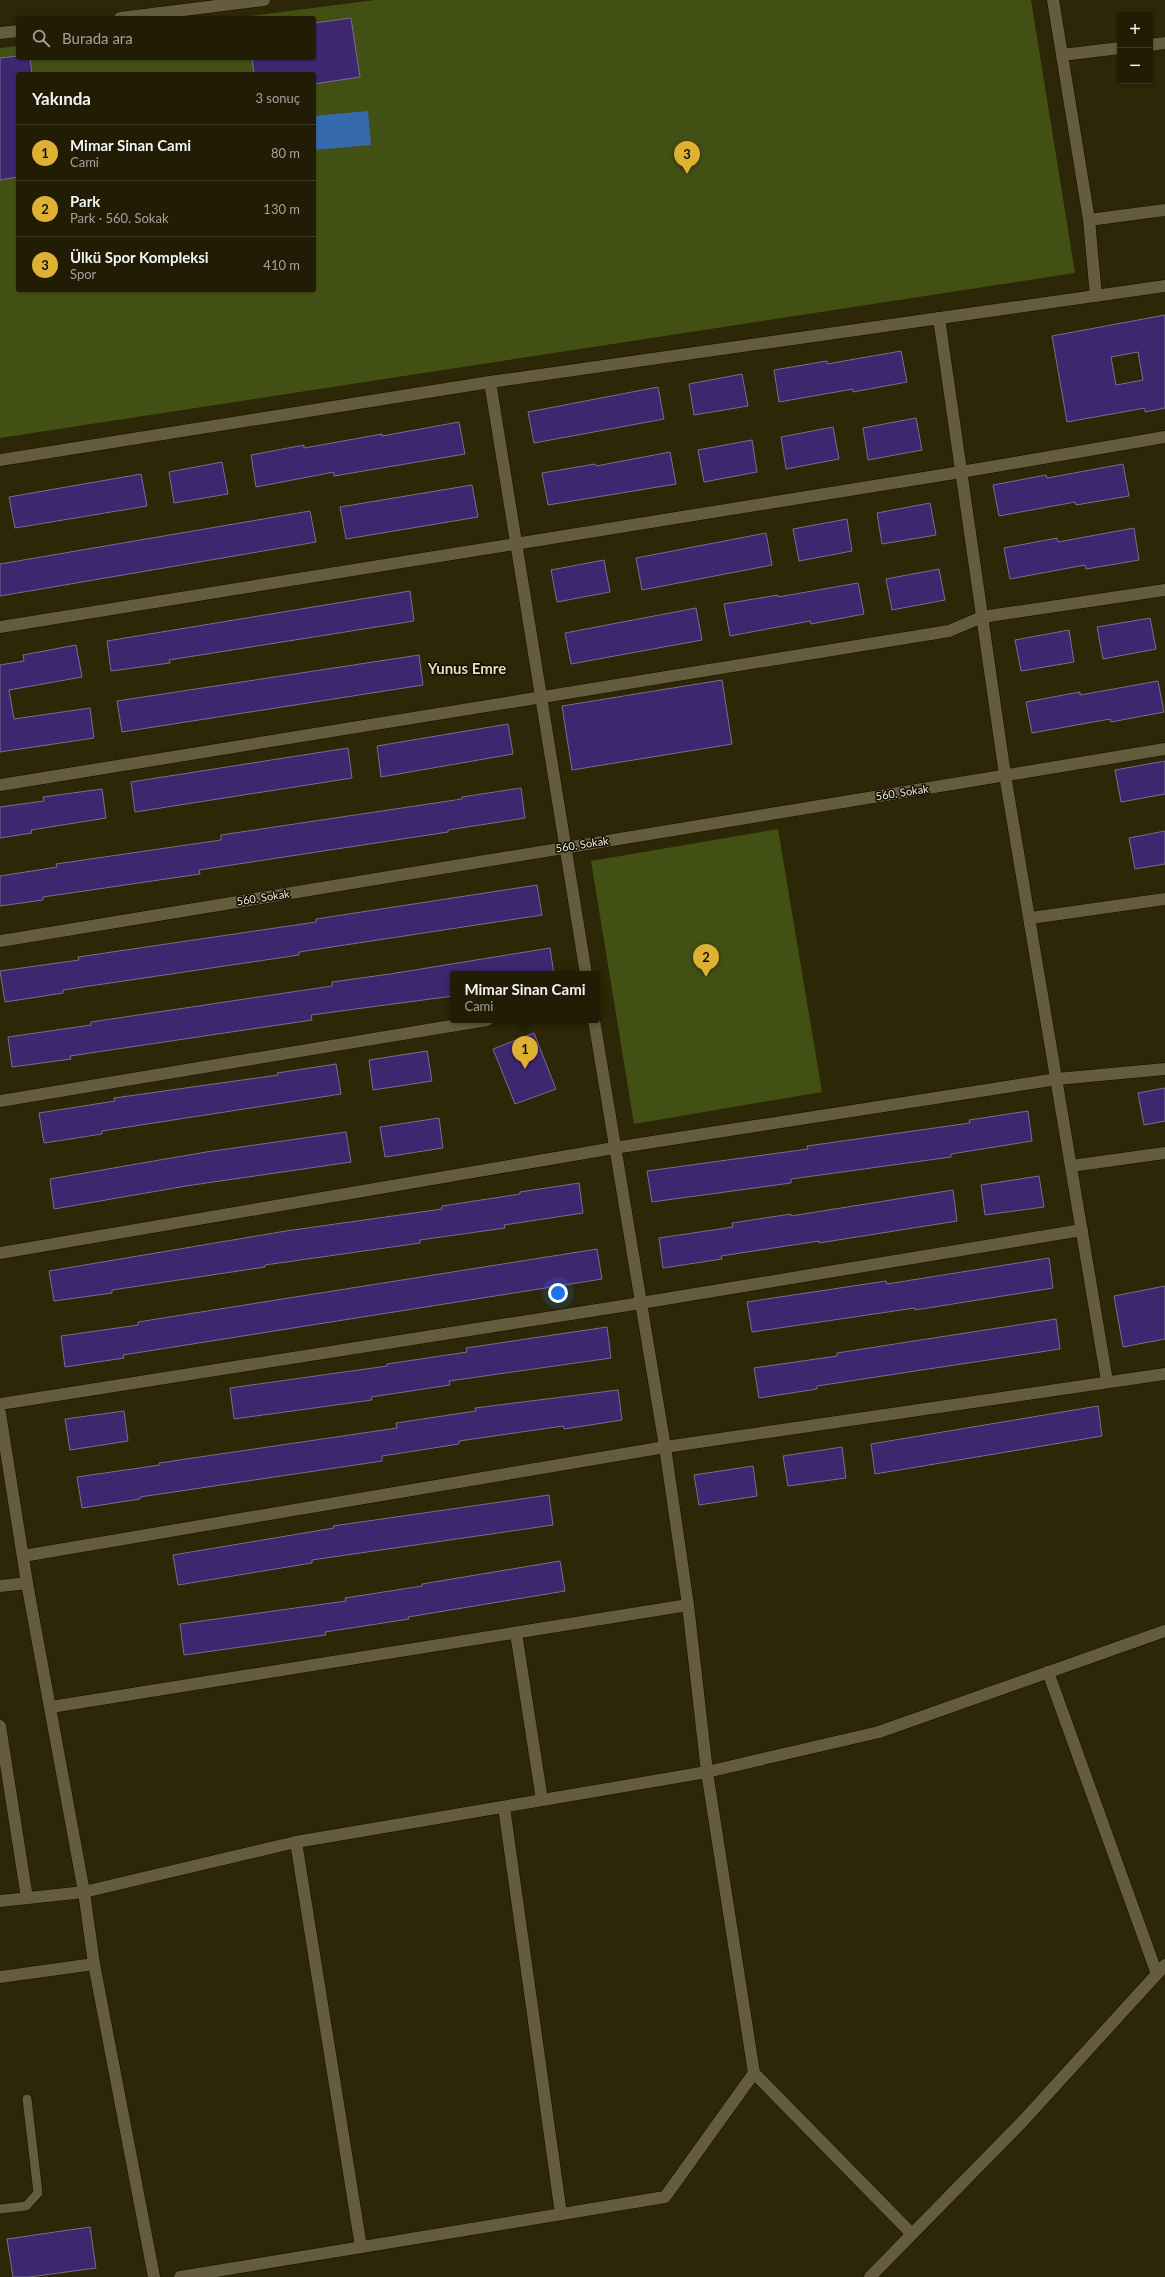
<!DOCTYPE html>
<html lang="tr">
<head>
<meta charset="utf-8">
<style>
  body { margin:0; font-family:Lato,sans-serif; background:#2a250f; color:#f1f3f6 }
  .controls { position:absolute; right:12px; top:12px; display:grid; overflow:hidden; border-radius:4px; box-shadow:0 1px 3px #0004 }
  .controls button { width:36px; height:36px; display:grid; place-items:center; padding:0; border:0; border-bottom:1px solid #3f3a27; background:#221c05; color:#f1f3f6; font:20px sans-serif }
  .you { position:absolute; left:558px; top:1293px; width:14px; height:14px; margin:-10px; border:3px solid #fff; border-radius:50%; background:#1a73e8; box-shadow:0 0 0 6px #1a73e833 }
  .badge { display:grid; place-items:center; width:26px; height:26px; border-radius:50%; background:#deb133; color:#111; font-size:13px; font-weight:700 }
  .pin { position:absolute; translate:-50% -33px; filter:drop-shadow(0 1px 2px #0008) }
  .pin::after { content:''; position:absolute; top:21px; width:14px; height:12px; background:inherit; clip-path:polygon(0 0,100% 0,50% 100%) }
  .popup { position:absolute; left:450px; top:971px; width:150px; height:52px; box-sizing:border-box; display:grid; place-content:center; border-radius:4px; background:#221c05; filter:drop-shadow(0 1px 3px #0005); font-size:13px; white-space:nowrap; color:#a2a19a }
  .popup b { font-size:15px; color:#f1f3f6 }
  .popup::after { content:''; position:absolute; left:50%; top:100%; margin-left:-8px; border:8px solid transparent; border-top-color:#221c05 }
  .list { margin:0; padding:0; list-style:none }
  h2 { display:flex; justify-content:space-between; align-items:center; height:52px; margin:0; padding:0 16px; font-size:17px }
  h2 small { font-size:13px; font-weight:400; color:#a2a19a }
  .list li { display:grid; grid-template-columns:26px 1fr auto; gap:12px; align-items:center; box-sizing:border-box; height:56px; padding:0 16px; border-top:1px solid #3f3a27 }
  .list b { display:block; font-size:15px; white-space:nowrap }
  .list p { margin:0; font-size:13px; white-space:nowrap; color:#a2a19a }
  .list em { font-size:13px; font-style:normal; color:#a2a19a }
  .icon { flex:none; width:22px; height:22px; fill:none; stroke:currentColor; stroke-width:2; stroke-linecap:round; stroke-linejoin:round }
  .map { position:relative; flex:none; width:1165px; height:2277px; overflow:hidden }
  .search { position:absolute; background:#221c05; box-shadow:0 1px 3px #0004; left:16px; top:16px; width:300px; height:44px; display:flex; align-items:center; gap:10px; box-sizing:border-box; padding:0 14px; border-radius:4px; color:#a2a19a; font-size:15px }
  .panel { position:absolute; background:#221c05; box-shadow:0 1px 3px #0004; left:16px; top:72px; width:300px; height:220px; border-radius:4px }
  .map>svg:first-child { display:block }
  .green { fill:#435014; fill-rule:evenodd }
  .water { fill:#366aae }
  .building { fill:#3f2770; stroke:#756f8e; fill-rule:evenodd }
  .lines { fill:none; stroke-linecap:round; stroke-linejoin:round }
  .lane-casing { stroke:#140f00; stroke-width:10 }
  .street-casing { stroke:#140f00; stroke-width:13 }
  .secondary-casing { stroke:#140f00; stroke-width:13 }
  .lane { stroke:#645c3d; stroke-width:9 }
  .street { stroke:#645c3d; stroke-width:12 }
  .secondary { stroke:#645c3d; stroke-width:12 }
  .labels { text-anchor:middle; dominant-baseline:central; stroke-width:3; stroke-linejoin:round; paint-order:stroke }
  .street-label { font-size:11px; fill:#efebd9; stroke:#120f04 }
  .district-label { font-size:15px; font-weight:bold; fill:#e6ddba; stroke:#120f04 }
</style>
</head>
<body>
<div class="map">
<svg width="1165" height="2277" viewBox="0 0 1165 2277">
  <rect width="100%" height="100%" fill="#2d2607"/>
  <g class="green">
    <path d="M375 0H1031L1075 273 0 438V48L18 46V58H314V18H234ZM18 74H314V290H18Z"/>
    <path d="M778 829 822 1092 634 1124 591 861Z"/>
  </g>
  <path class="water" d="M368 111 371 145 314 150V116Z"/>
  <g class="building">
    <path d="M351 18 360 77 314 84V74H254L252 58H314V23Z"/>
    <path d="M18 56V58H30L32 74H18V177L0 180V58Z"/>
    <path d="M1165 315V408L1145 412V408L1067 422 1052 336ZM1138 352 1143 380 1116 385 1111 357Z"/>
    <path d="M901 351 907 382 853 392V389L779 402 774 370 827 361V364Z"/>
    <path d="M742 374 748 406 694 415 689 384Z"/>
    <path d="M658 387 664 419 534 443 528 412Z"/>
    <path d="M916 418 922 450 868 460 863 428Z"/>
    <path d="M459 422 465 454 334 476V472L256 487 251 455 304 445V448L382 434V436Z"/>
    <path d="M833 427 839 459 786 469 781 437Z"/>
    <path d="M752 440 757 472 704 482 698 450Z"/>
    <path d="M670 452 676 484 548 505 542 473 595 464 596 466Z"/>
    <path d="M222 462 228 494 174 503 169 472Z"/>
    <path d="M1123 464 1129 496 1076 505 1075 502 999 516 993 485 1046 475 1047 478Z"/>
    <path d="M141 474 147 506 15 528 9 497Z"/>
    <path d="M472 485 478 517 346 539 340 507Z"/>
    <path d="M930 503 936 535 882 544 877 513Z"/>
    <path d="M310 511 316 542 0 596V564Z"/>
    <path d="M847 519 852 551 799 561 793 529Z"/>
    <path d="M1134 528 1139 560 1086 569 1085 565 1010 579 1004 548 1057 538 1058 542Z"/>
    <path d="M766 533 772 565 642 590 636 558Z"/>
    <path d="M604 560 610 592 557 602 551 570Z"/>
    <path d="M939 569 945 600 892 610 886 579Z"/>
    <path d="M858 583 864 614 811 624 810 621 730 636 724 604 778 595V597Z"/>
    <path d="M410 591 414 621 169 660 170 663 111 671 107 641Z"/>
    <path d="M696 608 702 640 571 664 565 633Z"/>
    <path d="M1150 618 1156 649 1103 659 1097 627Z"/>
    <path d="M1069 630 1074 662 1021 671 1015 640Z"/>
    <path d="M76 645 82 677 9 690 14 719 90 708 94 738 0 752V665L24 661 23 655Z"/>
    <path d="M419 655 423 685 122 732 117 701Z"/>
    <path d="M722 680 732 744 572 770 562 706Z"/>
    <path d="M1158 681 1164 712 1111 722 1110 719 1032 733 1026 702 1080 692V695Z"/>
    <path d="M508 724 513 754 381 777 377 746Z"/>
    <path d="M348 748 352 778 135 812 131 782Z"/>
    <path d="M1165 761V794L1121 802 1115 770Z"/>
    <path d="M521 788 525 818 448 830V832L199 870 200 874 43 897V900L0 906V876L57 867 56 864 221 840V835L462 799V797Z"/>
    <path d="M102 789 106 818 31 830 32 833 0 838V807L44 801 43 797Z"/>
    <path d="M1165 831V864L1135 869 1129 838Z"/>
    <path d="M537 885 542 915 299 952V955L63 990V993L5 1002 0 971 79 960 78 957 316 922V919Z"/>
    <path d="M550 948 554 974H453V996L311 1015 312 1020 70 1056 71 1059 12 1067 8 1037 91 1025V1022L332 986V982L390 974Z"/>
    <path d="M534 1033 556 1089 515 1104 493 1049Z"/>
    <path d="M427 1051 432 1081 373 1090 369 1060Z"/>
    <path d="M336 1064 341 1094 102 1131V1134L44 1143 39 1113 115 1101 114 1098 278 1075 277 1073Z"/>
    <path d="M1165 1088V1121L1144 1125 1138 1093Z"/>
    <path d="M1028 1111 1032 1141 951 1154V1157L791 1179V1183L652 1202 647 1171 808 1149 807 1146 970 1123 969 1120Z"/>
    <path d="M439 1118 443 1148 385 1157 380 1127Z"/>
    <path d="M346 1132 351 1162 186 1186 54 1209 50 1179 206 1152Z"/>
    <path d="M1039 1176 1044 1207 985 1215 981 1185Z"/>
    <path d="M579 1183 583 1213 504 1225 505 1228 420 1240V1243L265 1265V1267L112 1290V1293L54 1301 49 1271 286 1231 442 1209V1206L520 1194V1192Z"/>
    <path d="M953 1190 957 1221 819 1243V1241L721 1256 722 1259 663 1268 659 1238 733 1227 732 1223 791 1214V1216Z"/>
    <path d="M597 1249 602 1279 123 1355 124 1358 65 1367 61 1336 138 1325V1322Z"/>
    <path d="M1049 1258 1053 1288 915 1310V1308L752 1332 747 1302 886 1281 887 1284Z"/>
    <path d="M1165 1286V1339L1123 1347 1114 1296Z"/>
    <path d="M1056 1319 1060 1349 817 1386V1389L759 1398 754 1368 837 1356V1353Z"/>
    <path d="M607 1327 611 1358 449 1381 450 1385 371 1397 372 1400 234 1419 230 1388 387 1366V1364L467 1352 466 1348Z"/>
    <path d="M618 1390 622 1420 564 1429 563 1426 459 1441V1444L382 1456V1461L140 1497V1499L82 1508 77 1477 160 1465 159 1463 397 1428 396 1423 476 1411 475 1408Z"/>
    <path d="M1098 1406 1102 1436 875 1474 871 1444Z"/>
    <path d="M124 1411 128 1441 70 1450 65 1419Z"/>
    <path d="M842 1447 846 1478 788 1486 783 1456Z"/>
    <path d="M753 1466 757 1496 699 1505 694 1475Z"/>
    <path d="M549 1495 553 1525 312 1560V1563L178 1585 173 1555 334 1528 333 1526Z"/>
    <path d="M560 1561 565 1591 408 1617 409 1619 325 1632 326 1635 184 1655 180 1624 346 1601 345 1598 422 1586V1584Z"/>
    <path d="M90 2227 96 2268 29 2277H13L7 2239Z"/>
  </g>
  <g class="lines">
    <defs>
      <path id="lane" d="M0 2209 26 2206 38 2193 27 2099"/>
      <g id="street">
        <path d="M1053 0 1089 220 1096 296"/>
        <path d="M120 18 264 0"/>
        <path d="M0 33 18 31"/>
        <path d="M1150 45 1165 43"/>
        <path d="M1062 55 1120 48"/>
        <path d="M1089 220 1165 210"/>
        <path d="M939 318 1005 775 1107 1381"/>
        <path d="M490 382 586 974"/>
        <path d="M0 627 961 472 1165 437"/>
        <path d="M0 785 949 631 982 617 1165 590"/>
        <path d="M1031 918 1165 899"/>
        <path d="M0 941 1165 749"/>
        <path d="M0 1101 487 1020"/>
        <path d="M1071 1166 1165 1153"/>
        <path d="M0 1253 614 1148 1057 1079 1165 1069"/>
        <path d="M0 1404 641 1303 1082 1230"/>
        <path d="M23 1556 665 1447 1165 1374"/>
        <path d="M0 1586 27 1583"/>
        <path d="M516 1633 542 1800"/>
        <path d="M1048 1672 1157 1974"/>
        <path d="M51 1707 688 1605"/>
        <path d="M0 1726 27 1898"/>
        <path d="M504 1807 561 2214"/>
        <path d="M296 1842 361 2247"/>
        <path d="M0 1901 84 1892 296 1842 707 1772 688 1605 665 1447 594 1020"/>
        <path d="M0 1977 94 1964"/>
        <path d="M754 2073 912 2234"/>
        <path d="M180 2277 665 2197 754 2073 707 1772 879 1732 1165 1631"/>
      </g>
      <g id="secondary">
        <path d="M0 460 490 382 1165 286"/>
        <path d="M0 1413 27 1583 84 1892 94 1964 154 2277"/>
        <path d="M870 2277 1023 2121 1165 1965"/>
      </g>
    </defs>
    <use href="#lane" class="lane-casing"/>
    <use href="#street" class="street-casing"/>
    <use href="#secondary" class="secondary-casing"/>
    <use href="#lane" class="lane"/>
    <use href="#street" class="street"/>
    <use href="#secondary" class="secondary"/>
  </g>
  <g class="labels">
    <g class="street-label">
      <text transform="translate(902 792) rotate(-9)">560. Sokak</text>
      <text transform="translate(582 844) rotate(-9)">560. Sokak</text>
      <text transform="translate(263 897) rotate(-9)">560. Sokak</text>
    </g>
    <g class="district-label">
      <text x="467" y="668">Yunus Emre</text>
    </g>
  </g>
</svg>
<div class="controls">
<button>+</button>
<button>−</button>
</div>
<div class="you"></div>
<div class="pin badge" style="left:525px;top:1069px">1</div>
<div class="popup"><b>Mimar Sinan Cami</b>Cami</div>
<div class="pin badge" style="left:706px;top:977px">2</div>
<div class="pin badge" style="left:687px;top:174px">3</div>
<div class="search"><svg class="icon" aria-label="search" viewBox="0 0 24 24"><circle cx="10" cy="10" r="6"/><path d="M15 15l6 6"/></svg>Burada ara</div>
<section class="panel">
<h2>Yakında<small>3 sonuç</small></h2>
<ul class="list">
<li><span class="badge">1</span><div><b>Mimar Sinan Cami</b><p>Cami</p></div><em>80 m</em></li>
<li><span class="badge">2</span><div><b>Park</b><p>Park · 560. Sokak</p></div><em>130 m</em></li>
<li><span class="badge">3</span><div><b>Ülkü Spor Kompleksi</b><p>Spor</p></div><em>410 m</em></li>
</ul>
</section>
</div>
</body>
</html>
